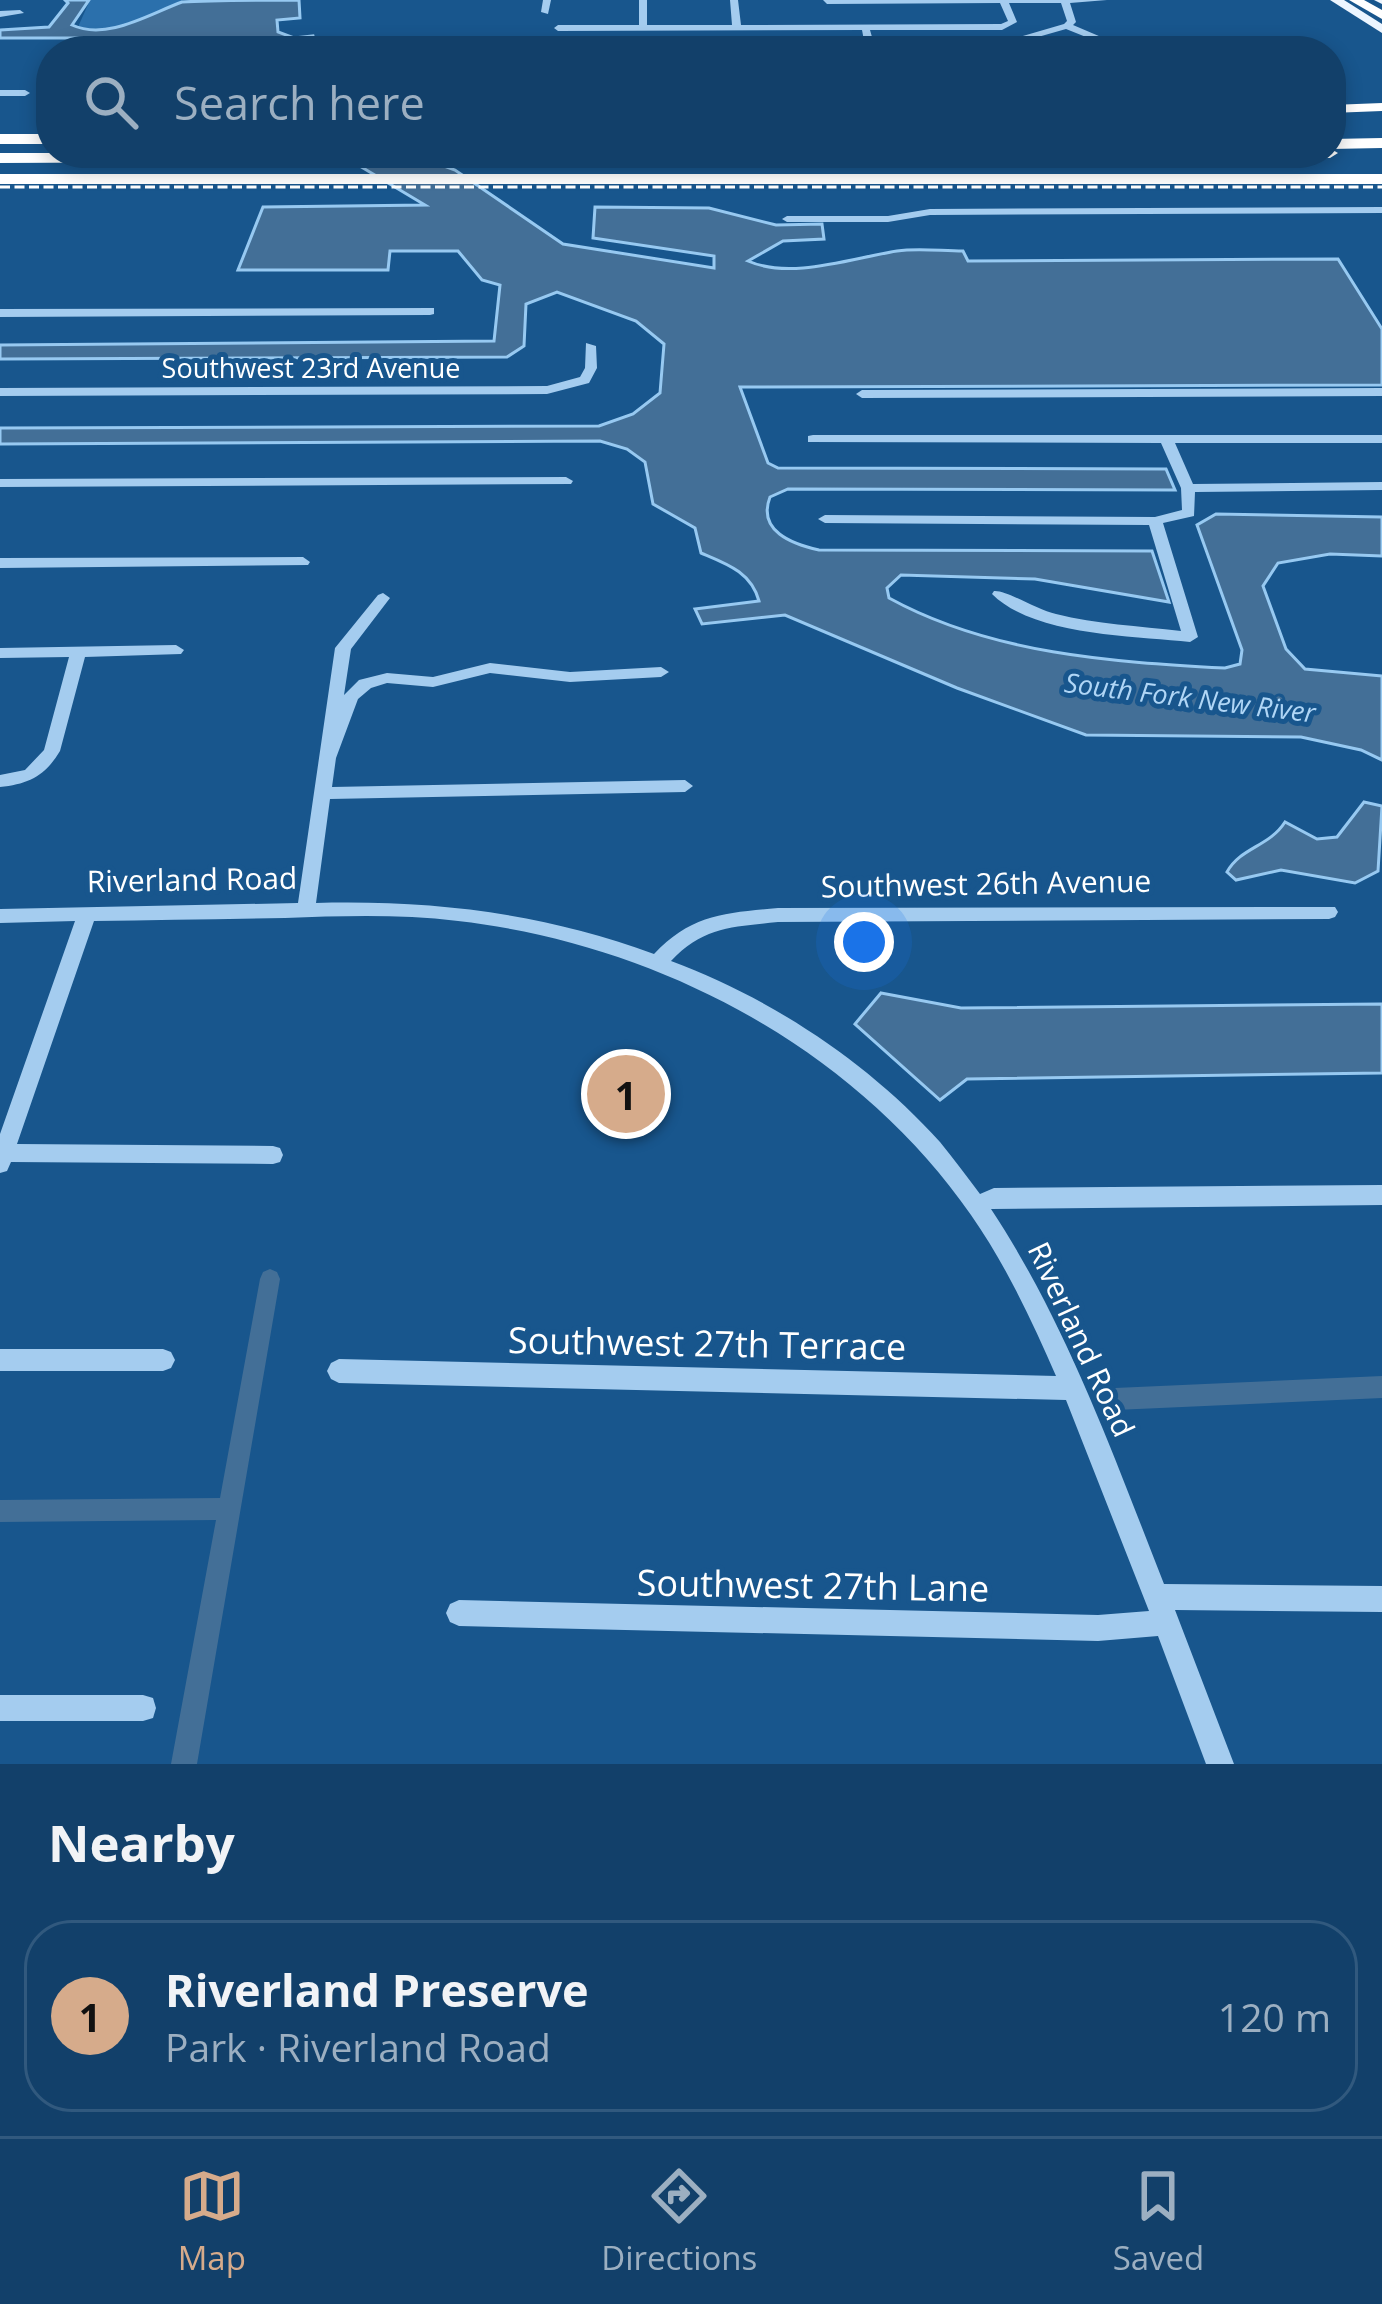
<!DOCTYPE html>
<html lang="en">
<head>
<meta charset="utf-8">
<style>
  body { margin:0; font-family:"Open Sans",sans-serif; background:#1b4770; color:#f1f3f6 }
  .you { position:absolute; left:864px; top:942px; width:42px; height:42px; margin:-30px; border:9px solid #fff; border-radius:50%; background:#1a73e8; box-shadow:0 0 0 18px #1a73e833 }
  .badge { display:grid; place-items:center; width:78px; height:78px; border-radius:50%; background:#d6ab8b; color:#111; font-size:39px; font-weight:700 }
  .pin { position:absolute; translate:-50% -50%; border:6px solid #fff; box-shadow:0 3px 12px #0006 }
  .list { margin:0; padding:0; list-style:none }
  h2 { display:flex; justify-content:space-between; align-items:center; height:156px; margin:0; padding:0 48px; font-size:51px }
  h2 small { font-size:39px; font-weight:400; color:#9cafc1 }
  .list li { display:grid; grid-template-columns:78px 1fr auto; gap:36px; align-items:center; box-sizing:border-box; height:192px; margin:0 24px 24px; padding:0 24px; border:3px solid #31597e; border-radius:48px }
  .list b { display:block; font-size:45px; white-space:nowrap }
  .list p { margin:0; font-size:39px; white-space:nowrap; color:#9cafc1 }
  .list em { font-size:39px; font-style:normal; color:#9cafc1 }
  .icon { flex:none; width:66px; height:66px; fill:none; stroke:currentColor; stroke-width:2; stroke-linecap:round; stroke-linejoin:round }
  .map { position:relative; flex:none; width:1382px; height:1764px; overflow:hidden }
  .search { position:absolute; background:#12406a; box-shadow:0 6px 18px #0003; left:36px; right:36px; top:36px; height:132px; display:flex; align-items:center; gap:30px; box-sizing:border-box; padding:0 42px; border-radius:48px; color:#9cafc1; font-size:45px }
  .sheet { height:372px; background:#12406a }
  nav { display:flex; justify-content:space-around; align-items:center; box-sizing:border-box; height:168px; border-top:3px solid #31597e; background:#12406a; font-size:33px; color:#9cafc1 }
  nav a { display:grid; justify-items:center; gap:6px }
  nav .on { color:#d6ab8b }
  .map>svg:first-child { display:block }
  .green { fill:#2b70ac }
  .water { fill:#436f97; stroke:#97c9f1; stroke-width:3 }
  .lines { fill:none; stroke-linecap:round; stroke-linejoin:round }
  .canal { fill:#436f97; fill-rule:evenodd }
  .minor { fill:#a4ccef; fill-rule:evenodd }
  .major { fill:#ecf5ff; fill-rule:evenodd }
  .highway { fill:#fff; fill-rule:evenodd }
  .rail { stroke:#fff; stroke-width:3; stroke-dasharray:10 4.5; stroke-linecap:butt }
  .labels { text-anchor:middle; dominant-baseline:central; stroke-width:10; stroke-linejoin:round; paint-order:stroke }
  .far-street-label { font-size:27px; fill:#fff; stroke:#18568d }
  .far-water-label { font-size:27px; font-style:italic; fill:#b0d6f6; stroke:#18568d }
  .street-label { font-size:30px; fill:#fff; stroke:#18568d }
  .near-street-label { font-size:36px; fill:#fff; stroke:#18568d }
</style>
</head>
<body>
<div class="map">
<svg width="1382" height="1764" viewBox="0 0 1382 1764">
  <rect width="100%" height="100%" fill="#18568d"/>
  <path class="green" d="M90 0H184C156 13 108 39 78 27Z"/>
  <g class="water">
    <path d="M65 0H89L72 25C107 41 149 14 182 2 210 0 268 0 299 0L300 18 277 20 278 32 294 38 313 36 317 51H129L130 38H0V30L49 27 68 3Z"/>
    <path d="M338 153H409L455 170 563 244 714 268V256L593 238 595 207 709 208 776 225 822 224 824 239 783 241 748 261C791 280 852 258 897 251 918 248 941 251 963 251L968 261 1338 259 1382 329V385L740 387 768 463 778 468 1166 469 1175 490 788 489 770 497C757 531 792 544 819 550L1152 551 1169 602 1035 579 901 575 887 588 889 598C991 654 1112 662 1225 668L1240 664 1242 650 1197 525 1216 514 1382 517V556L1330 554 1278 563 1263 586 1286 649 1305 669 1382 676V760L1361 750 1301 737 1086 735 957 688 785 615 702 624 695 609 759 601C751 572 727 564 701 553L695 528 653 504 645 462 627 449 600 441 0 444V428L599 426 633 414 660 393 664 344 636 321 557 292 526 304 524 346 507 357 0 359V345L494 341 500 285 482 280 458 251H390L388 270H238L263 207 425 205Z"/>
    <path d="M1364 802 1382 806 1378 871 1355 883 1281 870 1236 880 1227 872C1241 847 1269 847 1285 822L1317 839 1337 837Z"/>
    <path d="M881 993 961 1008 1382 1004V1073L967 1079 940 1100 855 1024Z"/>
  </g>
  <g class="lines">
    <g class="canal">
      <path d="M270 1269 277 1272 280 1279 197 1764H171L216 1520 0 1522V1500L220 1498 260 1279 263 1272Z"/>
      <path d="M1382 1376V1398L1115 1410 1107 1407 1104 1399 1107 1391 1115 1388Z"/>
    </g>
    <g class="minor">
      <path d="M543 0H551L548 14 541 12Z"/>
      <path d="M639 0H647V25H732L730 0H738L741 25 1001 24 1008 21 1000 3 827 4 823 0H1107L1070 3 1076 22 1073 25 1134 51H1121L1066 29 1038 37 1063 51H1051L1029 40 990 51 949 50 954 47 982 48 1064 24 1067 21 1061 3H1009L1017 22 1002 30H870L876 51H866L862 30 558 31 554 28 558 25H639Z"/>
      <path d="M0 11 20 10 24 13 0 17Z"/>
      <path d="M0 90H25L30 93 25 96H0Z"/>
      <path d="M1382 207V213L930 215 888 222H787L782 219 787 216H888L930 209Z"/>
      <path d="M434 308V314L430 315 0 317V309Z"/>
      <path d="M586 343 596 346 597 368 589 383 547 394 0 396V388L547 386 580 377 585 368Z"/>
      <path d="M1382 388V396L862 398 856 394 862 390Z"/>
      <path d="M813 435H1382V443H1175L1193 484 1382 482V490L1195 492 1194 516 1163 523 1198 637 1190 642C1133 636 1034 636 992 594L994 591C1007 590 1037 610 1056 614 1096 624 1139 626 1181 631L1149 525 825 523 818 519 825 515 1155 517 1182 510 1181 488 1161 443 808 442V436Z"/>
      <path d="M566 477 573 481 571 484 0 487V479Z"/>
      <path d="M303 557 310 562 308 565 0 568V558Z"/>
      <path d="M383 593 390 598 351 649 344 695 359 680 387 673 433 677 490 663 570 672 661 667 669 672 661 677 570 682 490 673 433 687 387 683 371 688 358 699 336 758 332 787 685 780 693 786 685 792 330 799 316 903C433 900 543 913 654 954 692 914 725 913 778 908L1335 907 1338 912 1335 917 1329 919 778 922C733 927 704 926 671 961 771 998 869 1063 940 1142 954 1159 967 1177 980 1194L994 1188 1382 1185V1205L991 1209C1067 1324 1114 1457 1164 1584L1382 1586V1612L1175 1610 1234 1764H1206L1158 1636 1098 1641 459 1626 450 1622 446 1613 450 1604 459 1600 1098 1615 1149 1611 1066 1400 339 1383 331 1379 327 1371 331 1363 339 1359 1056 1376C1032 1321 1006 1265 971 1215 855 1048 658 944 458 921 400 914 342 916 285 918 221 919 157 920 94 921L17 1144 273 1146 280 1148 283 1155 280 1162 273 1164 11 1162 7 1171 0 1173V1134L75 921 0 923V909L298 903 335 648 378 595Z"/>
      <path d="M176 645 184 650 181 654 85 657 60 751C45 776 29 784 0 787V775L25 770 44 750 69 657 0 658V648Z"/>
      <path d="M0 1349H163L171 1352 175 1360 171 1368 163 1371H0Z"/>
      <path d="M0 1695H143L153 1698 156 1708 153 1718 143 1721H0Z"/>
    </g>
    <g class="major">
      <path d="M1330 0H1344L1382 24V33Z"/>
      <path d="M1374 0H1382V4Z"/>
    </g>
    <g class="highway">
      <path d="M1349 0H1364L1382 10V19Z"/>
      <path d="M1382 103V111L1331 113V105Z"/>
      <rect x="0" y="134" width="51" height="10"/>
      <path d="M1382 138V148L1331 149V139Z"/>
      <path d="M1331 149 1338 153 1330 158 899 166 893 159 0 163V153H1331Z"/>
      <rect x="0" y="174" width="1382" height="10"/>
    </g>
    <path class="rail" d="M0 187H1382"/>
  </g>
  <g class="labels">
    <g class="far-street-label">
      <text x="311" y="367">Southwest 23rd Avenue</text>
    </g>
    <g class="far-water-label">
      <text transform="translate(1190 697) rotate(7)">South Fork New River</text>
    </g>
    <g class="street-label">
      <text transform="translate(192 879) rotate(-1)">Riverland Road</text>
      <text transform="translate(986 883) rotate(-1)">Southwest 26th Avenue</text>
      <text transform="translate(1082 1339) rotate(65)">Riverland Road</text>
    </g>
    <g class="near-street-label">
      <text transform="translate(707 1343) rotate(1)">Southwest 27th Terrace</text>
      <text transform="translate(813 1585) rotate(1)">Southwest 27th Lane</text>
    </g>
  </g>
</svg>
<div class="you"></div>
<div class="pin badge" style="left:626px;top:1094px">1</div>
<div class="search"><svg class="icon" aria-label="search" viewBox="0 0 24 24"><circle cx="10" cy="10" r="6"/><path d="M15 15l6 6"/></svg>Search here</div>
</div>
<section class="sheet">
<h2>Nearby<small></small></h2>
<ul class="list">
<li><span class="badge">1</span><div><b>Riverland Preserve</b><p>Park · Riverland Road</p></div><em>120 m</em></li>
</ul>
</section>
<nav>
<a class="on"><svg class="icon" aria-label="map" viewBox="0 0 24 24"><path d="M3 6l6-2 6 2 6-2v14l-6 2-6-2-6 2zM9 4v14M15 6v14"/></svg>Map</a>
<a><svg class="icon" aria-label="directions" viewBox="0 0 24 24"><path d="M12 3l9 9-9 9-9-9zM9 14v-3h6M13 9l2 2-2 2"/></svg>Directions</a>
<a><svg class="icon" aria-label="saved" viewBox="0 0 24 24"><path d="M7 4h10v16l-5-4-5 4z"/></svg>Saved</a>
</nav>
</body>
</html>
